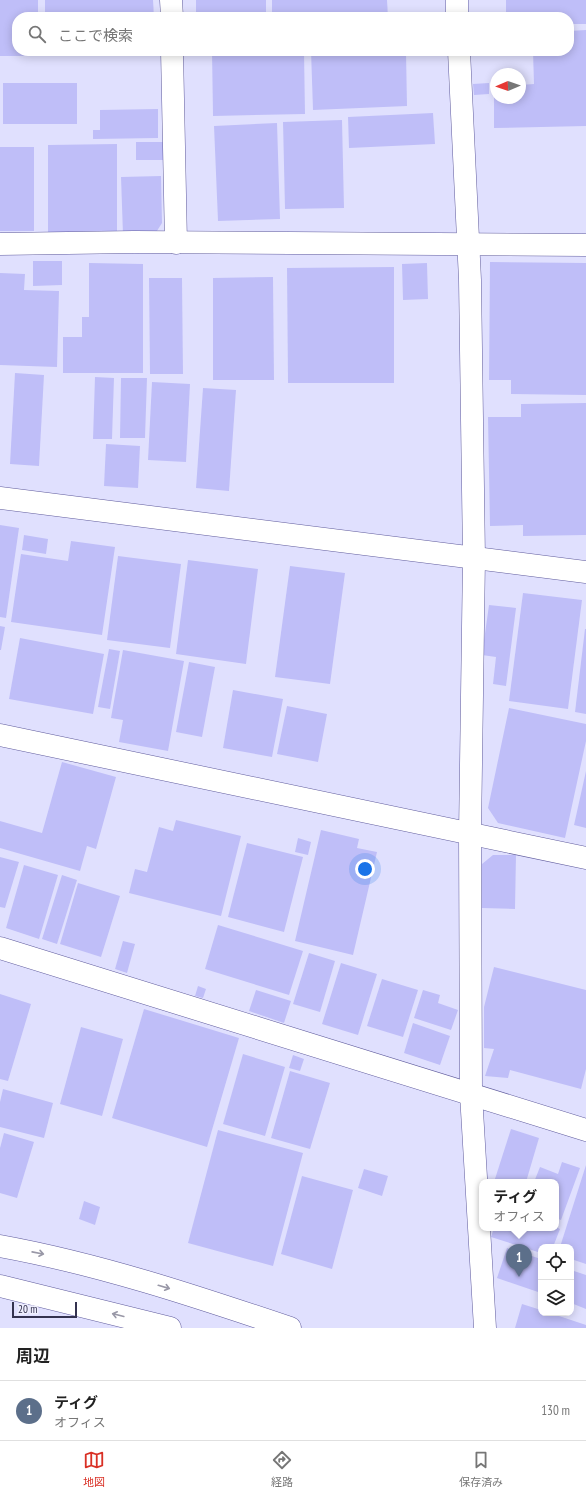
<!DOCTYPE html>
<html lang="ja">
<head>
<meta charset="utf-8">
<style>
  body { margin:0; font-family:"PT Sans Narrow","Noto Sans JP",sans-serif; background:#f6f6f6; color:#222 }
  .controls { position:absolute; right:12px; bottom:12px; display:grid; overflow:hidden; border-radius:8px; box-shadow:0 2px 10px #0003 }
  .controls button { width:36px; height:36px; display:grid; place-items:center; padding:0; border:0; border-bottom:1px solid #e0e0e0; background:#fff; color:#222; font:20px sans-serif }
  .compass { position:absolute; left:490px; top:68px; width:36px; height:36px; border-radius:50%; background:#fff; box-shadow:0 2px 10px #0003; rotate:268deg }
  .scale { position:absolute; left:12px; bottom:10px; width:65px; box-sizing:border-box; padding-left:4px; border:2px solid #33324f; border-top:0; font-size:11px; line-height:14px; white-space:nowrap; color:#33324f; -webkit-text-stroke:3px #efeffe; paint-order:stroke }
  .you { position:absolute; left:365px; top:869px; width:14px; height:14px; margin:-10px; border:3px solid #fff; border-radius:50%; background:#1a73e8; box-shadow:0 0 0 6px #1a73e833 }
  .badge { display:grid; place-items:center; width:26px; height:26px; border-radius:50%; background:#d93025; color:#fff; font-size:13px; font-weight:700 }
  .pin { position:absolute; translate:-50% -33px; filter:drop-shadow(0 1px 2px #0008) }
  .pin::after { content:''; position:absolute; top:21px; width:14px; height:12px; background:inherit; clip-path:polygon(0 0,100% 0,50% 100%) }
  .popup { position:absolute; left:479px; top:1179px; width:80px; height:52px; box-sizing:border-box; display:grid; place-content:center; border-radius:8px; background:#fff; filter:drop-shadow(0 1px 3px #0005); font-size:13px; white-space:nowrap; color:#767676 }
  .popup b { font-size:15px; color:#222 }
  .popup::after { content:''; position:absolute; left:50%; top:100%; margin-left:-8px; border:8px solid transparent; border-top-color:#fff }
  .list { margin:0; padding:0; list-style:none }
  h2 { display:flex; justify-content:space-between; align-items:center; height:52px; margin:0; padding:0 16px; font-size:17px }
  h2 small { font-size:13px; font-weight:400; color:#767676 }
  .list li { display:grid; grid-template-columns:26px 1fr auto; gap:12px; align-items:center; box-sizing:border-box; height:60px; padding:0 16px; border-top:1px solid #e0e0e0 }
  .list b { display:block; font-size:15px; white-space:nowrap }
  .list p { margin:0; font-size:13px; white-space:nowrap; color:#767676 }
  .list em { font-size:13px; font-style:normal; color:#767676 }
  .icon { flex:none; width:22px; height:22px; fill:none; stroke:currentColor; stroke-width:2; stroke-linecap:round; stroke-linejoin:round }
  .map { position:relative; flex:none; width:586px; height:1328px; overflow:hidden }
  .search { position:absolute; background:#fff; box-shadow:0 2px 10px #0003; left:12px; right:12px; top:12px; height:44px; display:flex; align-items:center; gap:10px; box-sizing:border-box; padding:0 14px; border-radius:16px; color:#767676; font-size:15px }
  .sheet { height:112px; background:#fff }
  nav { display:flex; justify-content:space-around; align-items:center; box-sizing:border-box; height:56px; border-top:1px solid #e0e0e0; background:#fff; font-size:11px; color:#767676 }
  nav a { display:grid; justify-items:center; gap:2px }
  nav .on { color:#d93025 }
  .map>svg:first-child { display:block }
  .building { fill:#bfbef8 }
  .lines { fill:none; stroke-linecap:round; stroke-linejoin:round }
  .minor-casing { stroke:#605c9d; stroke-width:23 }
  .tertiary-casing { stroke:#605c9d; stroke-width:23 }
  .minor { stroke:#fff; stroke-width:22 }
  .tertiary { stroke:#fff; stroke-width:22 }
  .oneway { stroke:#9998a7 }
</style>
</head>
<body>
<div class="map">
<svg width="586" height="1328" viewBox="0 0 586 1328">
  <rect width="100%" height="100%" fill="#e0e0fe"/>
  <g class="building">
    <path d="M0 0H38V17H17V51H38V56H0Z"/>
    <path d="M45 0H153L154 17H45Z"/>
    <rect x="196" y="0" width="70" height="17"/>
    <path d="M272 0H387L388 17H272Z"/>
    <path d="M506 0H586V24H569V17H506Z"/>
    <path d="M586 30V126L494 128V85H496V98H520V85L534 84 533 51H569V31Z"/>
    <path d="M46 51H96V52L46 54Z"/>
    <path d="M212 51H304L305 114 213 116Z"/>
    <path d="M311 51H406L407 106 313 110Z"/>
    <rect x="3" y="83" width="74" height="41"/>
    <path d="M489 83V94L474 95 473 84Z"/>
    <path d="M158 109V138L93 139V130H100V110Z"/>
    <path d="M433 113 435 144 349 148 348 117Z"/>
    <path d="M342 120 344 208 285 209 283 122Z"/>
    <path d="M277 123 280 219 218 221 214 126Z"/>
    <rect x="136" y="142" width="27" height="18"/>
    <path d="M117 144V234H48V145Z"/>
    <rect x="0" y="147" width="34" height="84"/>
    <path d="M161 176 162 223 155 234 123 235 121 177Z"/>
    <path d="M33 261H62V285L33 286Z"/>
    <path d="M490 262 586 263V395L511 394V380H489Z"/>
    <path d="M89 263 143 264V373H63V337H82V317H89Z"/>
    <path d="M427 263 428 299 403 300 402 264Z"/>
    <path d="M394 267V383H288L287 268Z"/>
    <path d="M0 273 25 274 24 290 59 291 57 367 0 365Z"/>
    <path d="M273 277 274 380H213V278Z"/>
    <path d="M149 278H182L183 374H150Z"/>
    <path d="M15 373 44 375 39 466 10 464Z"/>
    <path d="M95 377 114 378 112 439H93Z"/>
    <path d="M121 378H147L145 438H120Z"/>
    <path d="M152 382 190 384 186 462 148 460Z"/>
    <path d="M203 388 236 390 229 491 196 488Z"/>
    <path d="M586 403V535L523 536V525L490 526 488 417H521V404Z"/>
    <path d="M106 444 140 446 138 488 104 486Z"/>
    <path d="M0 525 19 528 6 618 0 617Z"/>
    <path d="M24 535 48 539 46 554 22 550Z"/>
    <path d="M71 541 115 547 102 635 11 622 21 554 68 561Z"/>
    <path d="M118 556 181 564 170 648 107 640Z"/>
    <path d="M188 560 258 569 246 664 176 654Z"/>
    <path d="M290 566 345 573 330 684 275 677Z"/>
    <path d="M523 593 582 600 568 709 509 701Z"/>
    <path d="M489 605 516 608 506 686 493 684 496 657 482 655Z"/>
    <path d="M0 626 5 627 1 650H0Z"/>
    <path d="M585 629H586V714L575 712Z"/>
    <path d="M20 638 104 654 93 714 9 699Z"/>
    <path d="M109 649 120 651 110 709 98 707Z"/>
    <path d="M123 650 184 661 168 751 119 742 123 720 111 718Z"/>
    <path d="M189 662 215 667 202 737 176 732Z"/>
    <path d="M233 690 283 699 272 757 223 748Z"/>
    <path d="M287 706 327 714 318 762 277 754Z"/>
    <path d="M509 708 586 724V741L565 838 498 823 488 808Z"/>
    <path d="M62 762 116 777 96 849 87 846 80 871 0 848V821L42 833Z"/>
    <path d="M586 771V828L574 825Z"/>
    <path d="M176 820 241 836 221 916 129 893 135 869 147 872 159 827 173 831Z"/>
    <path d="M321 830 359 839 357 848 377 852 353 955 295 941Z"/>
    <path d="M298 838 311 842 308 855 295 852Z"/>
    <path d="M247 843 303 857 284 932 228 917Z"/>
    <path d="M493 855H516L515 909 482 908V864Z"/>
    <path d="M0 857 19 862 5 908 0 907Z"/>
    <path d="M24 865 58 875 39 939 6 928Z"/>
    <path d="M62 875 77 880 57 944 42 939Z"/>
    <path d="M78 883 120 896 101 957 60 944Z"/>
    <path d="M218 925 303 951 289 995 205 969Z"/>
    <path d="M123 941 135 944 127 973 115 969Z"/>
    <path d="M309 953 335 961 320 1012 293 1004Z"/>
    <path d="M341 963 377 974 358 1035 322 1024Z"/>
    <path d="M494 967 586 990V1069L581 1089 510 1070 508 1078 485 1076 494 1049 484 1048V1007Z"/>
    <path d="M382 979 418 990 403 1037 367 1026Z"/>
    <path d="M198 986 206 989 203 998 195 996Z"/>
    <path d="M256 990 291 1001 284 1023 249 1011Z"/>
    <path d="M423 990 440 995 438 1003 458 1010 451 1030 414 1018Z"/>
    <path d="M0 994 31 1004 8 1081 0 1079Z"/>
    <path d="M144 1009 239 1038 207 1147 112 1118Z"/>
    <path d="M413 1023 450 1036 440 1065 404 1053Z"/>
    <path d="M81 1027 123 1039 102 1116 60 1104Z"/>
    <path d="M243 1054 285 1067 265 1136 223 1124Z"/>
    <path d="M293 1055 304 1059 300 1071 289 1068Z"/>
    <path d="M290 1071 330 1083 310 1149 271 1138Z"/>
    <path d="M3 1089 53 1103 44 1138 0 1127V1102Z"/>
    <path d="M511 1129 539 1138 526 1182H494Z"/>
    <path d="M218 1130 303 1153 273 1266 188 1243Z"/>
    <path d="M4 1133 34 1142 17 1198 0 1193V1148Z"/>
    <path d="M562 1162 580 1168 561 1220 556 1218V1182H534L540 1167 558 1174Z"/>
    <path d="M586 1165V1264L571 1259V1247H560Z"/>
    <path d="M364 1169 388 1176 382 1196 358 1188Z"/>
    <path d="M302 1176 353 1190 332 1269 281 1254Z"/>
    <path d="M84 1201 100 1207 95 1225 79 1219Z"/>
    <path d="M556 1227 560 1229 553 1247H541V1253L491 1237 494 1228Z"/>
    <path d="M507 1248 541 1259V1293L497 1278Z"/>
    <path d="M571 1270 586 1275V1309L571 1303Z"/>
    <path d="M522 1304 541 1310V1313H550L586 1325V1328H515Z"/>
  </g>
  <g class="lines">
    <defs>
      <g id="minor">
        <path d="M171 0 172 17"/>
        <path d="M457 0V17"/>
        <path d="M172 51 176 243"/>
        <path d="M459 51 470 280 474 558"/>
        <path d="M0 244 134 242 586 245"/>
        <path d="M0 735 586 858"/>
        <path d="M0 948 586 1130"/>
      </g>
      <g id="tertiary">
        <path d="M0 498 586 572"/>
        <path d="M474 558 470 833 471 1094 485 1328"/>
        <path d="M0 1246C99 1264 195 1296 290 1328"/>
        <path d="M0 1286 170 1328"/>
      </g>
    </defs>
    <use href="#minor" class="minor-casing"/>
    <use href="#tertiary" class="tertiary-casing"/>
    <use href="#minor" class="minor"/>
    <use href="#tertiary" class="tertiary"/>
  </g>
  <defs><path id="oneway-shaft" d="M-6 0H5M1.5-3L5.5 0L1.5 3" fill="none" stroke-width="1.6" stroke-linecap="round" stroke-linejoin="round"/></defs>
  <g class="oneway">
    <use href="#oneway-shaft" transform="translate(38 1253) rotate(11)"/>
    <use href="#oneway-shaft" transform="translate(164 1287) rotate(16)"/>
    <use href="#oneway-shaft" transform="translate(118 1315) rotate(-166)"/>
  </g>
</svg>
<div class="controls">
<button><svg class="icon" aria-label="locate" viewBox="0 0 24 24"><circle cx="12" cy="12" r="6"/><path d="M12 2v4M12 18v4M2 12h4M18 12h4"/></svg></button>
<button><svg class="icon" aria-label="layers" viewBox="0 0 24 24"><path d="M12 4l9 5-9 5-9-5zM3 14l9 5 9-5"/></svg></button>
</div>
<svg class="compass" viewBox="-18 -18 36 36"><path d="M0-13l5 13h-10z" fill="#e53935"/><path d="M0 13l5-13h-10z" fill="#767676"/></svg>
<div class="scale">20 m</div>
<div class="you"></div>
<div class="pin badge" style="left:519px;top:1277px;background:#5c6f8a">1</div>
<div class="popup"><b>ティグ</b>オフィス</div>
<div class="search"><svg class="icon" aria-label="search" viewBox="0 0 24 24"><circle cx="10" cy="10" r="6"/><path d="M15 15l6 6"/></svg>ここで検索</div>
</div>
<section class="sheet">
<h2>周辺<small></small></h2>
<ul class="list">
<li><span class="badge" style="background:#5c6f8a">1</span><div><b>ティグ</b><p>オフィス</p></div><em>130 m</em></li>
</ul>
</section>
<nav>
<a class="on"><svg class="icon" aria-label="map" viewBox="0 0 24 24"><path d="M3 6l6-2 6 2 6-2v14l-6 2-6-2-6 2zM9 4v14M15 6v14"/></svg>地図</a>
<a><svg class="icon" aria-label="directions" viewBox="0 0 24 24"><path d="M12 3l9 9-9 9-9-9zM9 14v-3h6M13 9l2 2-2 2"/></svg>経路</a>
<a><svg class="icon" aria-label="saved" viewBox="0 0 24 24"><path d="M7 4h10v16l-5-4-5 4z"/></svg>保存済み</a>
</nav>
</body>
</html>
